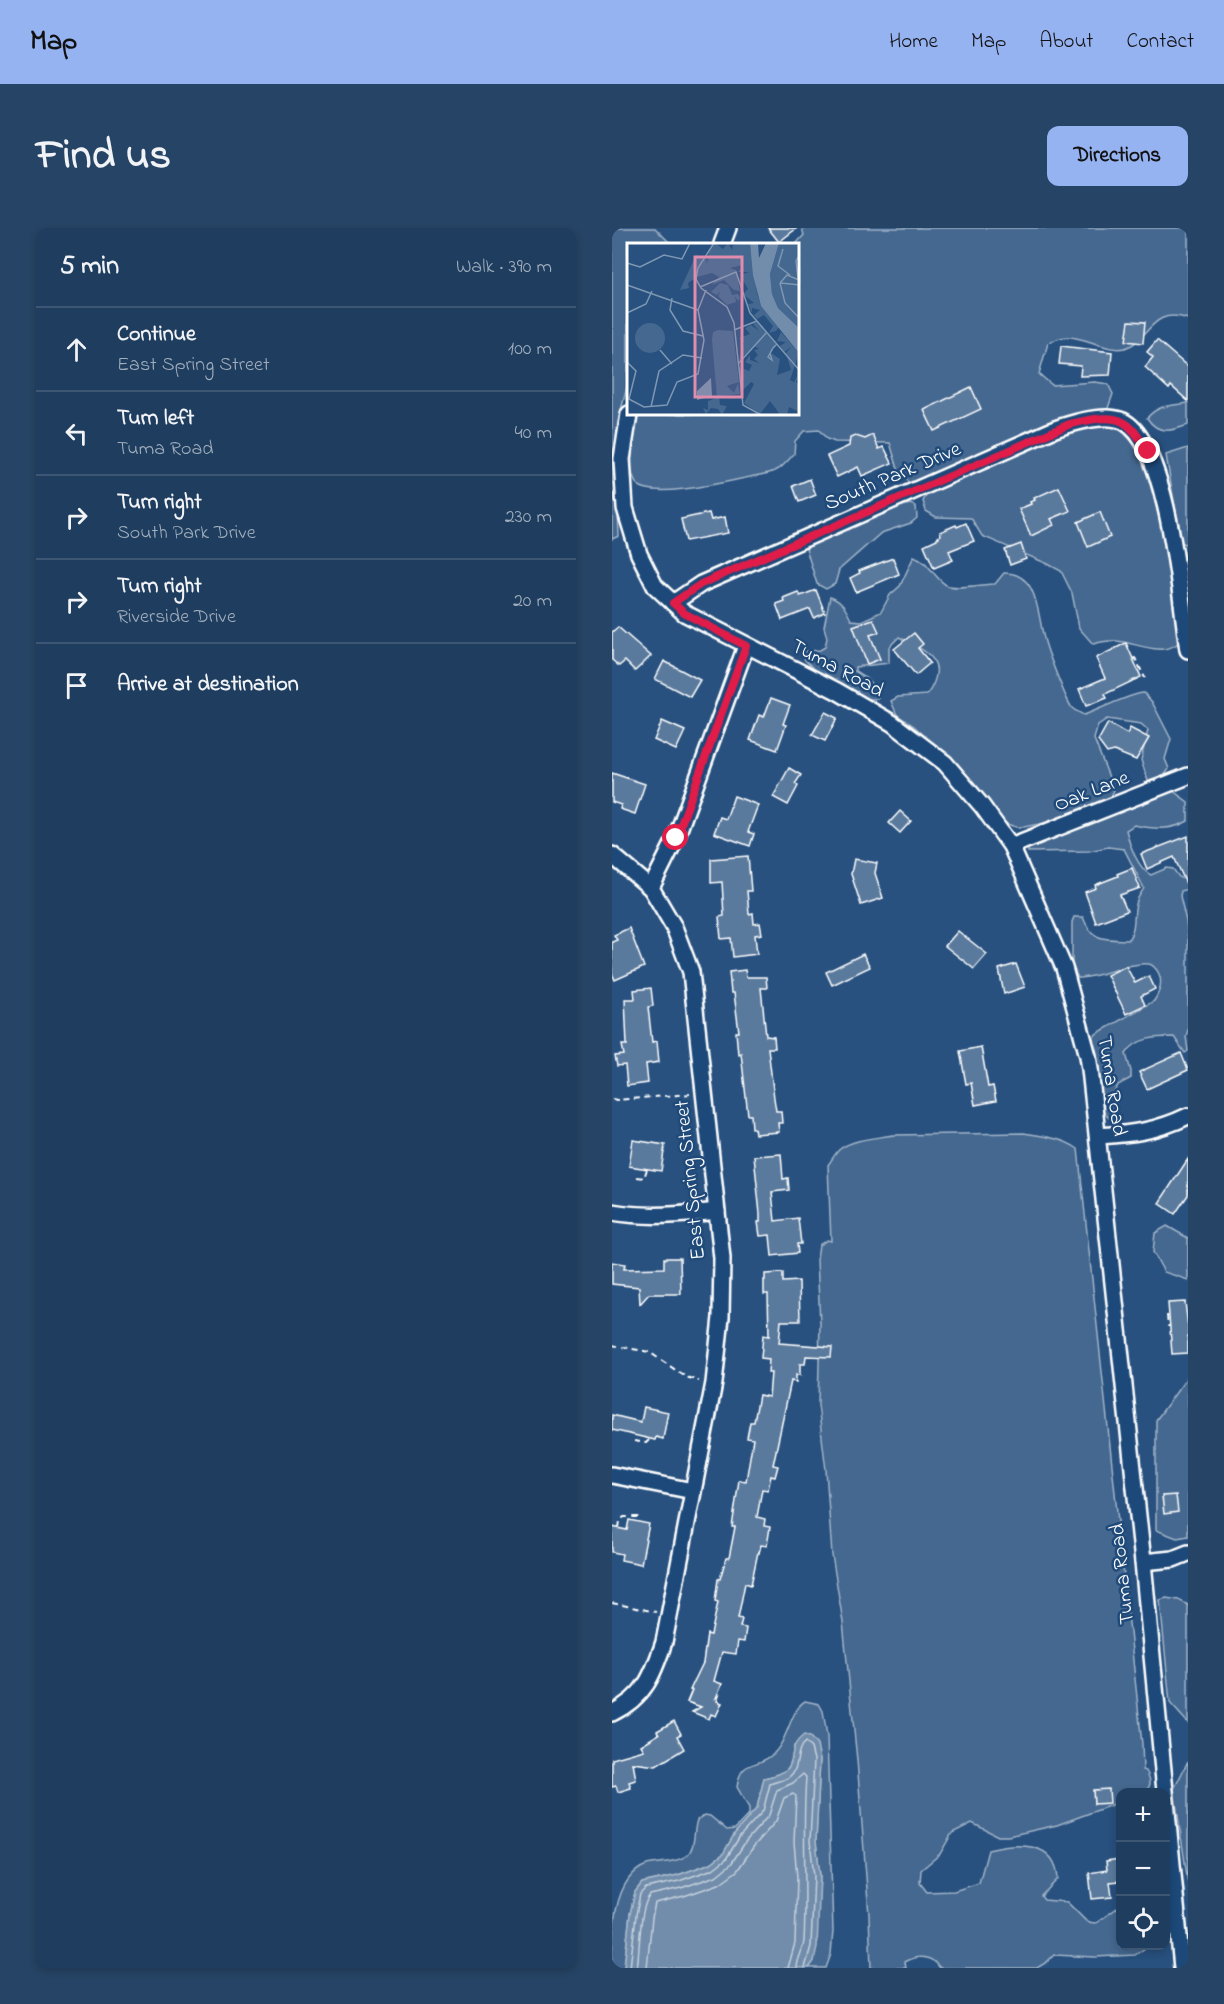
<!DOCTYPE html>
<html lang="en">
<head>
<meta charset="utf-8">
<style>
  body { margin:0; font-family:"Indie Flower",sans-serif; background:#264465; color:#f1f3f6 }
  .controls { position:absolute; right:18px; bottom:18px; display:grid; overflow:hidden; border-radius:12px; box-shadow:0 3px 9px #0003 }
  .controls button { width:54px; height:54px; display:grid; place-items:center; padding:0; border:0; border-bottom:2px solid #3c5674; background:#1e3d5f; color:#f1f3f6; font:30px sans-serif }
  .stop { position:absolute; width:18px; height:18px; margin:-14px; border:4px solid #e11d48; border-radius:50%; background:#fff }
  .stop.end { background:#e11d48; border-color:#fff; box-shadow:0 2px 6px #0008 }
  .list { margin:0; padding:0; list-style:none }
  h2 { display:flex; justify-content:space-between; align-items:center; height:78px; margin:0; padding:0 24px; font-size:26px }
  h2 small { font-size:20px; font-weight:400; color:#a1aebd }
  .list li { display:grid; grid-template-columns:39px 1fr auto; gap:18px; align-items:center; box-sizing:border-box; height:84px; padding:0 24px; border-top:2px solid #3c5674 }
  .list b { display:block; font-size:22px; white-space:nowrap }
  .list p { margin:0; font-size:20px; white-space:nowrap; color:#a1aebd }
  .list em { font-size:20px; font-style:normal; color:#a1aebd }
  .icon { flex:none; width:33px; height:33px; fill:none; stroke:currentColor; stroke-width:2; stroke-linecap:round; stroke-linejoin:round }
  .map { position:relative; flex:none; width:576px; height:1740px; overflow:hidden; border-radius:12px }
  header { display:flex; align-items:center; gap:36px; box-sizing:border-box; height:84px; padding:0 30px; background:#95b2f1; color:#111 }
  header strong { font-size:28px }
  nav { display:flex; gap:33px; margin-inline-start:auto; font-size:21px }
  .intro { display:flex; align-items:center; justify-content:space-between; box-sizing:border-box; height:144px; padding:0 36px }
  h1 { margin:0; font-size:42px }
  .button { padding:15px 27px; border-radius:12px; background:#95b2f1; color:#111; font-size:21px; font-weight:700 }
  main { display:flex; gap:36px; padding:0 36px }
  aside { flex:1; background:#1e3d5f; border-radius:12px; box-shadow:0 3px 9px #0003 }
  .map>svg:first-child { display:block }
  .green { fill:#446890; stroke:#a2b4c8; stroke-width:1.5 }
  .water { fill:#718dab; stroke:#aabbcd; stroke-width:1.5 }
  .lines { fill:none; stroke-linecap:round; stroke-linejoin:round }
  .shore { stroke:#c6d1dd; stroke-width:1.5 }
  .building { fill:#5a7a9d; stroke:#fff; stroke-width:1.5 }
  .minor-casing { stroke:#fff; stroke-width:20 }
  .path { stroke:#fff; stroke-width:2; stroke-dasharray:6 4.5; stroke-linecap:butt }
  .minor { stroke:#1f4a7a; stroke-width:15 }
  .route { stroke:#e11d48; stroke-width:8 }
  .labels { text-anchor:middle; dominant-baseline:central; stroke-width:5; stroke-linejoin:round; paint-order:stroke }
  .street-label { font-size:21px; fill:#fff; stroke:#1f4a7a }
  .inset-road { fill:none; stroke:#7e97b2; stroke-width:1.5 }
  .view { fill:#e08cad; fill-opacity:0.15; stroke:#e08cad; stroke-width:3 }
  .inset-edge { fill:none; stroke:#fff; stroke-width:3 }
</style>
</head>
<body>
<header>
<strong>Map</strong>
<nav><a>Home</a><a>Map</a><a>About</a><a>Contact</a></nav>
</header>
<div class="intro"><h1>Find us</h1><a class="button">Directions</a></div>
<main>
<aside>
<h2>5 min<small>Walk · 390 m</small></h2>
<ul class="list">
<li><svg class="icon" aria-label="ahead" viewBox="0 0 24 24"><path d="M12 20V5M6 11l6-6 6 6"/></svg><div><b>Continue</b><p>East Spring Street</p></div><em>100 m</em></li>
<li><svg class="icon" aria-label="left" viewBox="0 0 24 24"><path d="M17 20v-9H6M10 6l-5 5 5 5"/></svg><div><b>Turn left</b><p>Tuma Road</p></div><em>40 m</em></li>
<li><svg class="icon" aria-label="right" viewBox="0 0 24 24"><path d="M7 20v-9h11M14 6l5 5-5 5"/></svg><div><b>Turn right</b><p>South Park Drive</p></div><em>230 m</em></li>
<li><svg class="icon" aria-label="right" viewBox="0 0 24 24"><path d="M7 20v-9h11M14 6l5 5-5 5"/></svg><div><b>Turn right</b><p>Riverside Drive</p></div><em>20 m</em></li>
<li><svg class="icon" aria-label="arrive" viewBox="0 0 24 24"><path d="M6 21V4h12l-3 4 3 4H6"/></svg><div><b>Arrive at destination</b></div></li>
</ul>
</aside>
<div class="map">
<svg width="576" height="1740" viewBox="0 0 576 1740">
  <rect width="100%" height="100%" fill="#28517f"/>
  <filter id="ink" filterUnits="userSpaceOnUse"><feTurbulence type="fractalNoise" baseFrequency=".0167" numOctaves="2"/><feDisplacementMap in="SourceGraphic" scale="12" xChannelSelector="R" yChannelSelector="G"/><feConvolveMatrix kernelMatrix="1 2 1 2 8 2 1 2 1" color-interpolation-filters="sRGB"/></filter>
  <g filter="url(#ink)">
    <g class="green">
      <path d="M0 0H43L59 16H16V155L6 194 0 238V262L6 284 7 308 0 311Z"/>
      <path d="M190 0H576V91C540 77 536 114 513 120 493 124 474 108 454 109 448 109 442 112 436 115L427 146 440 157 483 154 496 156 501 166 496 180 490 186 303 255H297L287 244 278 215 223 214 215 211 207 202 192 203 183 213 182 226C177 231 171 239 165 242 158 246 146 247 138 249 118 253 37 273 24 255 14 241 24 202 27 186H186V16H184L192 7Z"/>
      <path d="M576 175V197C560 203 546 207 535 190 546 176 560 178 576 175Z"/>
      <path d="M496 198 509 202 530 224 557 328 566 407V415C550 429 525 415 505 413 497 412 489 414 481 416L467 400 460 365 449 343 436 336 370 308 359 290 324 289 314 283 311 273 318 262 442 206 476 199Z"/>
      <path d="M576 220V317L569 314 554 227Z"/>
      <path d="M298 276 304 278 305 290 299 295 269 305 227 342 223 356 214 361 205 356 194 321 199 314 274 282Z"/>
      <path d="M302 328C318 334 320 348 334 357 344 362 371 356 383 356L392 345C428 344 425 389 433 414 436 425 454 472 460 480 463 483 468 485 472 487 489 481 517 466 532 465L540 474 559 511 553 531 557 541 552 548 536 553 529 532 536 502 529 496 495 491 486 497 482 511 502 562 498 571 442 593 407 600 395 596 387 589 369 567 315 510 302 498 285 487 279 473 286 469 315 467C338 433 316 424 287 409L277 419V435L243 439V443L254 450 266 463V471H253L203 442 193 432 190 424 208 422 213 419 215 410 212 399 218 369C230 373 234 381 239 392L249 393 269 384 278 367 288 358Z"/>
      <path d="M557 560 576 574V593C559 603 541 601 522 597L514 602C517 616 526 641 539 647L555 640 561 641 567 649 576 653V661L569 663 568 668 574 693 576 711V802L574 808 576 823 573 825 562 809C545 809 524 809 514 826L519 843V850L506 857 503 864 505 893H501L489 883 479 816 484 806 542 773C547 765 551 755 547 746 545 742 542 737 537 736 519 733 487 750 466 750L460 737V694L462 689H471C480 714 493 711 516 712 525 699 520 687 525 673 526 669 530 664 532 660L512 621 496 619 477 623 416 624V618Z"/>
      <path d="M412 905C431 908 451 910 466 921 486 1119 509 1317 530 1516L531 1542 534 1543C539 1552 540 1557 533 1564H508V1574L445 1597 396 1608H386L360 1595 340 1605 328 1626 309 1642 308 1655 315 1664 342 1663 367 1655 376 1622C404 1615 444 1612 446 1651L429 1668 432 1672 455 1674 475 1694 484 1695 508 1678V1718H536L523 1727 483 1729 442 1727 435 1734 425 1740H328C320 1728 306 1726 293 1734L294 1740H259L257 1687 245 1532 231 1394 220 1327 214 1242 206 1177 208 1095 205 1032 207 1017 215 1012 219 1013 216 937C220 932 223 925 228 921 241 911 265 910 281 907Z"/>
      <path d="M555 998 576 1010V1052L552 1044 541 1024 543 1005Z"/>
      <path d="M576 1148V1308L565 1310 544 1302V1192Z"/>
      <path d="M554 1370 567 1372 576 1377V1495L558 1475 548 1372Z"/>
      <path d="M193 1473 207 1476 211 1483 215 1508 221 1703 219 1726 214 1740H197L202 1733 208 1648 204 1613 208 1531 182 1518C178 1542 177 1545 152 1550L145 1580 123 1605 111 1626 99 1635 66 1647 30 1655 23 1664 18 1686 12 1740H0C0 1708 0 1649 35 1637 47 1634 66 1635 75 1627 84 1619 81 1603 85 1592L93 1587 98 1588 115 1602 123 1601 137 1586V1580L125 1559C129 1529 146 1541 161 1526 176 1513 178 1482 193 1473Z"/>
      <path d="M576 1533V1655L562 1561Z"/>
    </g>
    <path class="water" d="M192 1507 198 1509 205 1517 208 1531 204 1613 208 1648 205 1719 202 1733 197 1740H12L18 1686 23 1664 30 1655 66 1647 99 1635 111 1626 123 1605 145 1580 152 1550C197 1541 167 1526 192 1507Z"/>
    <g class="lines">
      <g class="shore">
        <path d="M18 1740 24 1687 28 1666 34 1660 67 1653 101 1641 114 1631 128 1608 151 1583 158 1556C164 1553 171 1553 177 1549 189 1540 182 1523 193 1514L199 1520 202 1532 198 1613 202 1648 199 1718 193 1740"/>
        <path d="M25 1740C28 1722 27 1679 38 1667L69 1660 104 1648 119 1636 134 1613 157 1587 165 1562 181 1555 191 1546 194 1549C190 1604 195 1658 192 1713 191 1723 185 1731 185 1740"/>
        <path d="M35 1740 40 1690 43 1675 72 1668 107 1656 125 1643 142 1618 164 1593 172 1570 181 1566 184 1568 182 1614 185 1649 183 1715 176 1740"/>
      </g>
    </g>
    <g class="building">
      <path d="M156 0H185L167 14Z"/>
      <path d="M517 93 533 94 531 115 514 113Z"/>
      <path d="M545 112 576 139V173L559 158 557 161 533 139 541 129 535 124Z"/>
      <path d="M449 118 500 124 498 147 468 148 469 138 447 136Z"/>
      <path d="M359 159 369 181 322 203 312 182Z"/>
      <path d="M261 207 267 221 272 219 280 235 250 248 246 239 225 249 215 228 237 218 238 210 244 208 253 211Z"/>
      <path d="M198 251 204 267 187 274 181 258Z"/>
      <path d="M447 259 458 283 439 291 442 297 419 308 407 281 419 276 418 274 423 272 422 270Z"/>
      <path d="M488 284 498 309 476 319 466 294Z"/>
      <path d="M97 285 99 292 113 289 116 305 74 313 69 291Z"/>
      <path d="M354 295 362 313 337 323 341 332 322 340 312 317 327 310 326 309 329 307 328 304 344 297 345 299Z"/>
      <path d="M409 316 414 331 398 337 393 322Z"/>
      <path d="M281 330 287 346 244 364 238 350 248 345 247 343Z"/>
      <path d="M204 362 213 385 202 390 198 381 170 392 164 376 172 373 171 370 186 364 188 368Z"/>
      <path d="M261 391 267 404 258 407 268 431 255 436 241 398Z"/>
      <path d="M6 399 39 428 23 443 13 433 7 438 0 432V404Z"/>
      <path d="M302 405 311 416 306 420 318 435 304 447 282 421Z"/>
      <path d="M514 415 529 449 493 466 495 470 474 478 467 461 493 450 484 430Z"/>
      <path d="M52 433 88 452 78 469 43 451Z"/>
      <path d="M159 470 178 477 171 496 174 497 165 522 138 512 147 487 152 489Z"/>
      <path d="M213 484 225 490 213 513 200 507Z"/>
      <path d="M50 493 73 503 64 522 42 512Z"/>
      <path d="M496 495 515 506 518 500 537 510 524 532 502 523 495 525 486 513Z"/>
      <path d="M177 540 189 547 183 556 186 558 176 577 161 569Z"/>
      <path d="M0 545 33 556 23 586 8 581 9 577 0 574Z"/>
      <path d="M122 568 146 577 136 604 142 606 138 618 102 605 108 589 114 591Z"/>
      <path d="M288 583 299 593 288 605 277 595Z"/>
      <path d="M576 608V660L562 629 535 641 529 626Z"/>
      <path d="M136 628 139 663H135L137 686 141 685 142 696 148 695 150 706 143 707 145 726 121 729 119 710 109 711 107 689 112 688 110 654 99 655V631Z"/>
      <path d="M242 631 265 635 263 645 271 670 249 677 239 646Z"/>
      <path d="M520 640 528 660 508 667 515 683 484 695 473 664 484 660 483 657 506 648 505 646Z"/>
      <path d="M17 700 32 739 3 752 0 745V714L5 712 2 707Z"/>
      <path d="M346 703 375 726 362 741 333 718Z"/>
      <path d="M251 726 258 739 220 757 214 744Z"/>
      <path d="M404 736 413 759 392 766 387 741Z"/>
      <path d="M514 738 523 755 537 748 543 761 529 768 533 777 514 786 495 747Z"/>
      <path d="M133 742 134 749H154L155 760H149L154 808 162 809 163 820H156L162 870 164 883H169L170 895H166L167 904 143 906 142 900H140L139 887H136L129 825 126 826 124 804H127L122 765H119L117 744Z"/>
      <path d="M39 760 41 778 36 779 40 814 45 813 47 834 34 836 36 855 15 858 13 837 5 838 3 828 12 827 10 817H15L13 771H23L22 762Z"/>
      <path d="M369 819 376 859 381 858 384 873 363 877 359 855 354 856 348 823Z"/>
      <path d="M569 825 576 842 535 861 527 844Z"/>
      <path d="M21 912 53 917 49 943 17 938Z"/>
      <path d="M169 926 171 951 176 950 177 962 160 964 163 993 186 990 189 1016H185L186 1025 160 1028 158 1007 148 1008 146 994H148V986L142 928Z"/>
      <path d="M576 931V967L563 986 547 975Z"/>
      <path d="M52 1030H68L69 1066H37L28 1076 27 1059 0 1056V1034L13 1036 12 1041 52 1040Z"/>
      <path d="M171 1045V1054L187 1053 188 1093H169L167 1115 220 1119 219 1129 194 1128 193 1136H188V1147H184V1154L179 1153 161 1237 166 1238 163 1249 159 1248 156 1262 150 1261 145 1289 153 1291 152 1298 158 1299 155 1318 149 1317 147 1325 146 1324 139 1357 133 1355 126 1390 130 1391 128 1399 134 1400 132 1414 126 1413 124 1426 110 1424 102 1453 110 1456 104 1470 107 1468 105 1473 110 1475 104 1488 99 1486 97 1491 80 1484 89 1479 75 1474 80 1462H78L91 1435 95 1406 99 1407 106 1374 103 1373 106 1351H108L114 1330H117L123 1299H120L127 1252 134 1253 141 1211 135 1210 138 1194H142L147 1167 157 1169 159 1145H156L157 1131 149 1130 151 1107 157 1108 156 1066H152V1052H153V1046Z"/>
      <path d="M573 1074 576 1099V1125L560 1126 556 1075Z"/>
      <path d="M32 1179 56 1184 51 1211 44 1209 43 1212 0 1202V1187L29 1194Z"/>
      <path d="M564 1267 566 1284 552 1286 550 1268Z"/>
      <path d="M17 1292 37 1296 29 1336 9 1332 10 1326 0 1324V1299L15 1302Z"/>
      <path d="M62 1493 69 1506 65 1508 72 1521 44 1538 21 1535 24 1552 17 1554 19 1560 6 1564 4 1558 0 1559V1531L32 1522 29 1517 47 1506 45 1503Z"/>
      <path d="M497 1561 498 1575 482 1576 481 1562Z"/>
      <path d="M508 1631V1653L498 1654 500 1669 480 1671 477 1645 495 1642 494 1633Z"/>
    </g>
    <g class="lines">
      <defs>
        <g id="minor">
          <path d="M110 16 116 0"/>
          <path d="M17 186 10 231 13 280 27 326 43 358 72 385 225 463 280 495 333 535 370 578 399 618 452 740 476 828 478 841 531 1334 570 1740"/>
          <path d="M61 375 89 356 443 201C460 195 493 185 511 193 556 214 569 374 576 422"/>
          <path d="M399 618 576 548"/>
          <path d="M0 627 39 660"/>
          <path d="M486 908C520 906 545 903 576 888"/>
          <path d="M0 984C36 990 69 987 105 983"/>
          <path d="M0 1247 81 1263"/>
          <path d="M531 1334 561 1331 576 1325"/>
          <path d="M0 1485C33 1469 41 1447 52 1414L102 1155 109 1089 110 1030 79 744 62 699 39 660 64 610 134 418"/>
        </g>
      </defs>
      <use href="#minor" class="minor-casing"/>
      <g class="path">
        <path d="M521 431 523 430 533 450"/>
        <path d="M0 871 5 872 78 866"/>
        <path d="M25 949 32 950 35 941"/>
        <path d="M555 1087 556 1098H558"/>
        <path d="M0 1117 37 1124 74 1149 87 1153"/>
        <path d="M22 1213 34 1215 38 1211"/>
        <path d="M7 1300 8 1293 12 1289H27"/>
        <path d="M0 1375 44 1384"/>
      </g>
      <use href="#minor" class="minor"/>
    </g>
  </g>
  <g class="lines" filter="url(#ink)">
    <path class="route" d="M64 610 134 418 72 385 61 375 89 356 458 196C473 193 496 186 511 194 522 199 529 214 536 223"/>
  </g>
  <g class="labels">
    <g class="street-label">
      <text transform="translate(281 249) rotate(-23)">South Park Drive</text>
      <text transform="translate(225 441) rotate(28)">Tuma Road</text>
      <text transform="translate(480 564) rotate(-22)">Oak Lane</text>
      <text transform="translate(499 858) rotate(81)">Tuma Road</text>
      <text transform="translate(79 952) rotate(-96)">East Spring Street</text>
      <text transform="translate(511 1346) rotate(-96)">Tuma Road</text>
    </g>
  </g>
  <g transform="translate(15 15)">
    <rect width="172" height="172" fill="#28517f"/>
    <path d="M88 0 96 6 101 0 105 7 106 2 123 0 130 50 134 63 152 84 149 88 142 90 146 83 137 72 130 76 127 72 133 67 125 65V70L121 61 127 60 116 51 121 46 113 32 122 29H111L116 22 103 25 109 27 113 48 107 47 97 37 85 42 92 34 85 30 70 34 61 40 62 45 53 47 69 12 79 16 80 21 82 8ZM152 0H172V85L151 65 145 51 143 31ZM93 40 101 42 105 52 111 51 113 55 111 58 108 53 109 59 100 62 91 53 94 48 90 52 84 49ZM130 79 149 100 144 110 153 116 150 132 164 127 159 110 164 104 157 109 153 103 159 99 150 98 154 89 172 110 163 137 167 139 172 130 169 139 172 142V169L162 164 160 172H149L152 170 143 158 133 171 117 160 127 141 124 139 115 148 112 124 122 128 125 122 118 119 123 112V117L132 120 127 116 131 112 127 107 132 106 127 103 112 118 117 100 112 95 123 91 118 85 124 82 132 88 126 81ZM8 95a15 15 0 1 1 30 0a15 15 0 1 1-30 0ZM91 87 106 88 112 139 100 143 107 150 111 140 113 151 92 153 93 162 100 163 95 172 91 166 84 165 79 171 76 165 81 167V158L90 155 85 97 86 89Z" fill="#446890"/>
    <path d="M123 0H131L132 15 139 0H152L143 31 145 51 151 65 172 85V110L134 63 126 32ZM84 135 85 153 70 157V148Z" fill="#718dab"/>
    <path class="inset-road" d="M87 0 71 25 69 36 74 45 100 64 107 80 116 162 134 172M156 6 151 23 163 32M0 20 13 24 37 12 55 16 63 0M171 36 169 18 173 11M153 40 158 60 173 76M153 40 160 32 172 37M154 40 173 42M0 42 71 67M73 44 109 29 123 70 173 128M45 55 43 67 56 88 76 93M0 70 19 61 25 48M107 87 130 78M33 107 45 121M143 111 145 117 141 114 146 105 150 101M0 119 9 128 2 156M111 121 140 89M0 155 17 164 40 162 50 139 71 131 77 97 71 67 79 47M24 164 32 128 56 112 75 115"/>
    <path class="view" d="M68 14H115V154H68Z"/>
    <rect width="172" height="172" class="inset-edge"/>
  </g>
</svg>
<div class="controls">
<button>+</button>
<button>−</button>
<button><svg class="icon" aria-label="locate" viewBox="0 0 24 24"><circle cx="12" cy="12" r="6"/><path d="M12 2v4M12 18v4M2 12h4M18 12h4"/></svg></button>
</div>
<div class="stop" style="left:64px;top:610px"></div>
<div class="stop end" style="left:536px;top:223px"></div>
</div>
</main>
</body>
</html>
